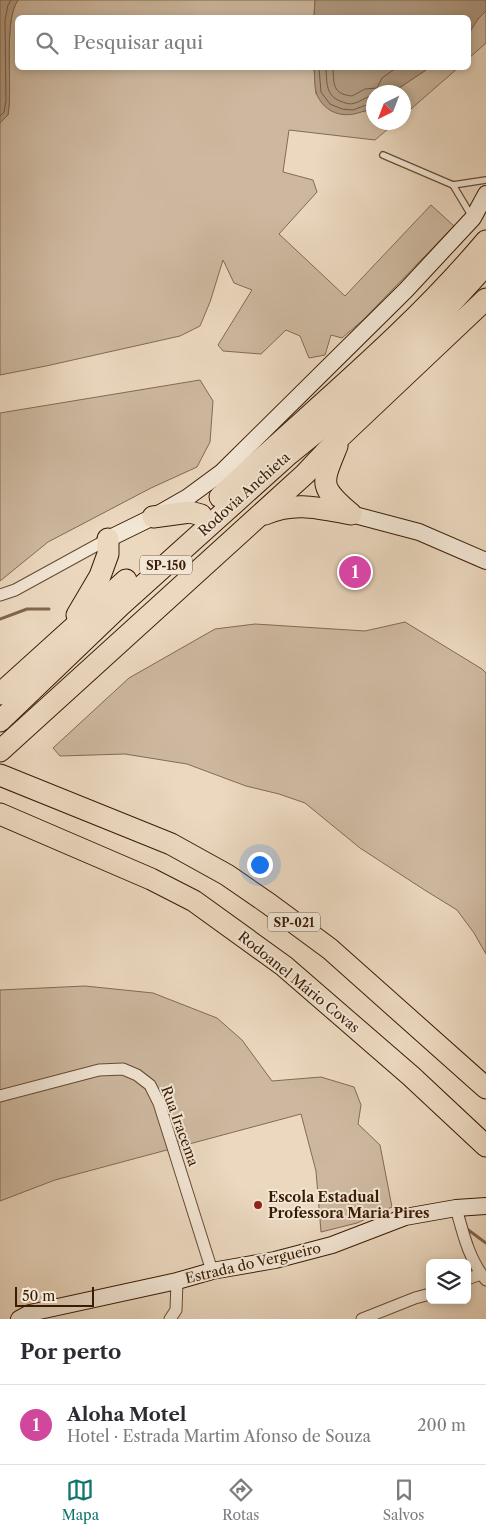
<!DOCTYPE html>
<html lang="pt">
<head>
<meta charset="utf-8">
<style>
  body { margin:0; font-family:"Libre Caslon Text",serif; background:#f7f7f7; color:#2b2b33 }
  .controls { position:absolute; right:15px; bottom:15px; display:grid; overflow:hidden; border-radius:8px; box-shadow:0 2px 8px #0003 }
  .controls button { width:45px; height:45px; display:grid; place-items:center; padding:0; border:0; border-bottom:1px solid #e1e1e2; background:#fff; color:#2b2b33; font:25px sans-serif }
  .compass { position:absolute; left:366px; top:85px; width:45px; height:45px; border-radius:50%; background:#fff; box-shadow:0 2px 8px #0003; rotate:222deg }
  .scale { position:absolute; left:15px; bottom:12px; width:79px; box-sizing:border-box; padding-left:5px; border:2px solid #3a1b03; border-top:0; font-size:14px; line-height:18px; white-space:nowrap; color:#3a1b03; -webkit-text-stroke:4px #f2e6d5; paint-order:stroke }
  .you { position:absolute; left:259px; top:864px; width:18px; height:18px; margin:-12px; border:4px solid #fff; border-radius:50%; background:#1a73e8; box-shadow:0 0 0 8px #1a73e833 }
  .badge { display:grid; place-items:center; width:32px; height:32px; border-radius:50%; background:#0f766e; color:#fff; font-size:16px; font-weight:700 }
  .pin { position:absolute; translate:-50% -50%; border:2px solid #fff; box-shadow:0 1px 5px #0006 }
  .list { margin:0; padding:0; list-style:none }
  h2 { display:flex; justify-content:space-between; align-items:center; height:65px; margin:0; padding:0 20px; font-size:21px }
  h2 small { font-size:16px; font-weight:400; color:#7c7c81 }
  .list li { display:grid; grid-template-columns:32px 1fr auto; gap:15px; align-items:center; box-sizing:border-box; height:80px; padding:0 20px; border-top:1px solid #e1e1e2 }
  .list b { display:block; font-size:19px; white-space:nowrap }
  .list p { margin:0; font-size:16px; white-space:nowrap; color:#7c7c81 }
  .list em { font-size:16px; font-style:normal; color:#7c7c81 }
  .icon { flex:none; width:28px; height:28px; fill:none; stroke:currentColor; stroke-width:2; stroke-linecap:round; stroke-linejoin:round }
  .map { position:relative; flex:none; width:486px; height:1319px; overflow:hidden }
  .search { position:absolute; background:#fff; box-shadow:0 2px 8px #0003; left:15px; right:15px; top:15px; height:55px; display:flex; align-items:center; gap:12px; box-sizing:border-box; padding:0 18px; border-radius:8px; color:#7c7c81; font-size:19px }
  .sheet { height:145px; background:#fff }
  nav { display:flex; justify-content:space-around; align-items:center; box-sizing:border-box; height:70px; border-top:1px solid #e1e1e2; background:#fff; font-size:14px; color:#7c7c81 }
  nav a { display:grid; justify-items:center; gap:2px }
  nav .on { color:#0f766e }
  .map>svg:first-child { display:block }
  .green { fill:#cdb89f; stroke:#846a51 }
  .water { fill:#af987f; stroke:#80664d }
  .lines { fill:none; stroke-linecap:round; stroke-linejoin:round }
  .shore { stroke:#745a41; stroke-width:1 }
  .stream { stroke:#80664d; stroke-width:3 }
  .lane-casing { stroke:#664a32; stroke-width:8 }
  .street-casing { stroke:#664a32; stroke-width:13 }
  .secondary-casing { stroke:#3a1b03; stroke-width:18 }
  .highway-casing { stroke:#3a1b03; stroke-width:23 }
  .lane { stroke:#f2e6d5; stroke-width:5.5 }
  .street { stroke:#f2e6d5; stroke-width:11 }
  .secondary { stroke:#f2e6d5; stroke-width:16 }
  .highway { stroke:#ebd8bf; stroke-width:21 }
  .poi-dot { fill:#8f2418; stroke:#f2e6d5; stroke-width:2 }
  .labels { text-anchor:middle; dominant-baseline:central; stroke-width:4; stroke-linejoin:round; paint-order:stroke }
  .shield { fill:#f2e6d5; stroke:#715842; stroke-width:1 }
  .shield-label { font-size:12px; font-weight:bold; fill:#3a1b03 }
  .street-label { font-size:14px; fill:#3a1b03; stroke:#f2e6d5 }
  .poi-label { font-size:14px; font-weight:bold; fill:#3a1b03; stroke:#f2e6d5; text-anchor:start }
</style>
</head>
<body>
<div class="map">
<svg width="486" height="1319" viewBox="0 0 486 1319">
  <rect width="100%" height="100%" fill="#ebd8bf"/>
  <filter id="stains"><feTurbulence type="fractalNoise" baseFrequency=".004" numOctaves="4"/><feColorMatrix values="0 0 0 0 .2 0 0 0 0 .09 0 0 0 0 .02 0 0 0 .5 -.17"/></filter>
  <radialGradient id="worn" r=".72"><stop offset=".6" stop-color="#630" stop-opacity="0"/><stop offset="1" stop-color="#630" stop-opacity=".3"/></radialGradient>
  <g class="green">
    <path d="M18 0H315L314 17 18 18V68H314L316 94 365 112 373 106 374 122 395 123 375 140 289 130 283 172 313 180 317 192 279 234 345 296 431 205 454 226 363 320 342 338 331 335 325 355 309 358 300 336 286 330 261 354 223 351 218 345 252 290 234 283 223 260 210 302 200 326 180 336 46 366 0 375V123L8 115C13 86 3 21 18 0Z"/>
    <path d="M486 11V43L469 58C469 34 467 29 486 11Z"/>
    <path d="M429 68H458L404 115V92H393Z"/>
    <path d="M200 380 213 401 210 442 197 467 151 488 48 542 0 581V413Z"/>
    <path d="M405 622 482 669 486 673V954L474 933 457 910 423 889 360 848 305 803 279 794 246 786 187 764 125 754 60 756 53 748 129 678 215 629 255 624 365 631Z"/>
    <path d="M85 986 153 993 217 1018 242 1040 272 1081 321 1077 354 1087 361 1105 358 1124 380 1145 392 1207 357 1223 321 1232 316 1171 301 1114 55 1180 0 1201V990Z"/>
  </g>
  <g class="water">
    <path d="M0 0H18C3 21 13 86 8 115L0 123Z"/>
    <path d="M315 0H486V11L478 19 469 33 468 18 314 17Z"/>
    <path d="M314 68H429L393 92H374L373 106C354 119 328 119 317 95 314 88 315 75 314 68Z"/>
  </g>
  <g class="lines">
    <g class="shore">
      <path d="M319 68 321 92 330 104 342 109 353 110 374 102"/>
      <path d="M326 68C327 81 325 95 340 101 345 103 350 105 355 103 362 101 366 96 374 96"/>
      <path d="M333 68C334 84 332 94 352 96L365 89 377 88 382 78 396 68"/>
      <path d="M0 116 4 112 6 101 5 20 8 5 11 0"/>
    </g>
    <g class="stream">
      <path d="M0 619 27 609H49"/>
      <path d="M467 1229 486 1243"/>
    </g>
    <defs>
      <g id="lane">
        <path d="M383 155 453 185 486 180"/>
        <path d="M453 185 471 215"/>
      </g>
      <g id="street">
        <path d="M0 595 15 590 108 539"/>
        <path d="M0 1096 99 1070 123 1069 137 1075 150 1085 159 1103 212 1271"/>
        <path d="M456 1208C463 1233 469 1260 486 1280"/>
        <path d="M467 1279 481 1274"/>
        <path d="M170 1319 176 1310 177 1281"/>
        <path d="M362 1319 415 1298 430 1294"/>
      </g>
      <g id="secondary">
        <path d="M351 514 419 532 486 561"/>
        <path d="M108 539 153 517 188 497 222 472 406 290 473 218 486 194"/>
        <path d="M19 1319 30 1313 177 1281 212 1271 275 1260 332 1245 405 1217 456 1208 486 1206"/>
      </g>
      <g id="highway">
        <path d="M337 446C322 483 318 486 350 513"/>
        <path d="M220 497C310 412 407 335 486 241"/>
        <path d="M265 514C295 501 319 508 351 514"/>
        <path d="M153 517 190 512 201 515"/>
        <path d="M77 615 100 576 108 554V539"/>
        <path d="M0 694 126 580"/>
        <path d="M0 721 121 605 289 454 337 415 424 333 486 265"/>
        <path d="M0 751 305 474 340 437 486 299"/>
        <path d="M0 775 171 844 227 875 269 904 330 949 486 1088"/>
        <path d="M0 814 151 879 194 901 284 966 411 1076 486 1146"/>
      </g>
    </defs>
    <use href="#lane" class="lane-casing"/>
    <use href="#street" class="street-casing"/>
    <use href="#secondary" class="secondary-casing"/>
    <use href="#highway" class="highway-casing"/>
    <use href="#lane" class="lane"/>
    <use href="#street" class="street"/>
    <use href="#secondary" class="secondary"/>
    <use href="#highway" class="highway"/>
  </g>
  <circle class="poi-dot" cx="258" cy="1205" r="5"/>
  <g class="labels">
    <g class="shield">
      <rect x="140" y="555.5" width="52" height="19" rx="4"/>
      <rect x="268" y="912.5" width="52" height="19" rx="4"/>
    </g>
    <g class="shield-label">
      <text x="166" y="565">SP-150</text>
      <text x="294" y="922">SP-021</text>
    </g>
    <g class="street-label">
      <text transform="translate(244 494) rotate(-42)">Rodovia Anchieta</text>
      <text transform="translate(299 982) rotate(39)">Rodoanel Mário Covas</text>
      <text transform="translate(180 1126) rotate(70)">Rua Iracema</text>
      <text transform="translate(253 1263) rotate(-13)">Estrada do Vergueiro</text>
    </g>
    <g class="poi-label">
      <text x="268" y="1197">Escola Estadual<tspan x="268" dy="16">Professora Maria Pires</tspan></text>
    </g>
  </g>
  <rect width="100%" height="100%" filter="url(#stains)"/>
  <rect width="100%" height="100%" fill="url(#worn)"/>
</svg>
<div class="controls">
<button><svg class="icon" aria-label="layers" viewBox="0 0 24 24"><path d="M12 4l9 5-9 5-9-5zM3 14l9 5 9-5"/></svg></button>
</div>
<svg class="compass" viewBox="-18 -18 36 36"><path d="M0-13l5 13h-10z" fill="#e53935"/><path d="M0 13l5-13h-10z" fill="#7c7c81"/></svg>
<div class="scale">50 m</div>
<div class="you"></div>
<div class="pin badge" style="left:355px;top:572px;background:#d1479c">1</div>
<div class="search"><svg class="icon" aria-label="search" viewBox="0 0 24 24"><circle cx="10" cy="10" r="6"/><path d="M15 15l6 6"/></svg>Pesquisar aqui</div>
</div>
<section class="sheet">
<h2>Por perto<small></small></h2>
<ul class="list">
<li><span class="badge" style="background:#d1479c">1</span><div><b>Aloha Motel</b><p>Hotel · Estrada Martim Afonso de Souza</p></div><em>200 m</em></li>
</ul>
</section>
<nav>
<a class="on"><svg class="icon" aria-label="map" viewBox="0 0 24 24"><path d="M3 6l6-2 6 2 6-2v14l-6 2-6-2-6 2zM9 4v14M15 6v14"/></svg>Mapa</a>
<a><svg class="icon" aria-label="directions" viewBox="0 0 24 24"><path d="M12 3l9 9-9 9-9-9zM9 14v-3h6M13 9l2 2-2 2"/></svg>Rotas</a>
<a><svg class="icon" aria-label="saved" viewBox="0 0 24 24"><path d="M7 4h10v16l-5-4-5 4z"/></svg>Salvos</a>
</nav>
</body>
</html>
